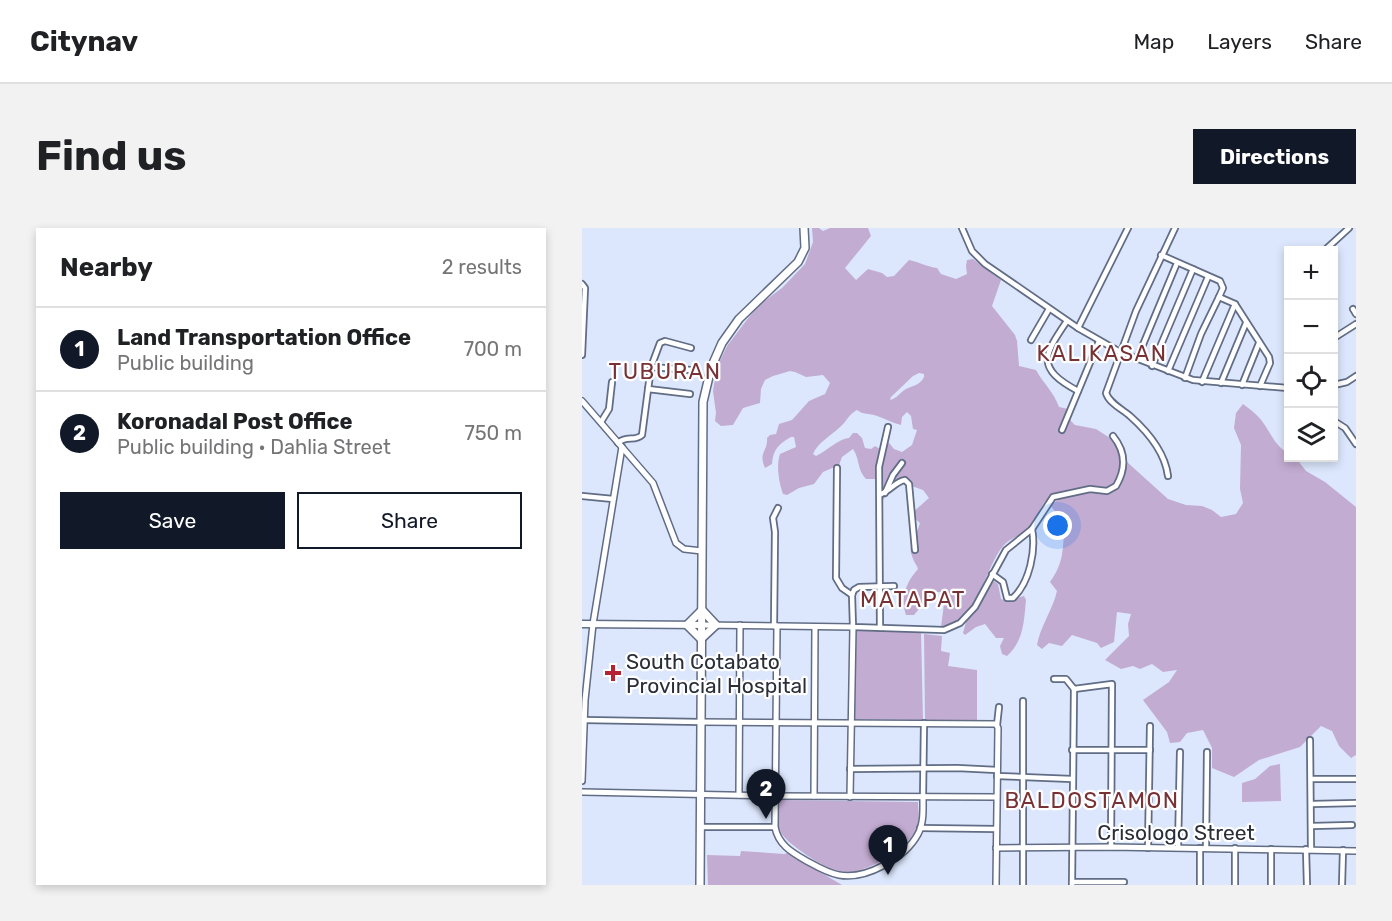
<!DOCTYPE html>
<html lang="en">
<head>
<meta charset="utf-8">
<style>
  body { margin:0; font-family:Rubik,sans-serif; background:#f2f2f2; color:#202124 }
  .controls { position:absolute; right:18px; top:18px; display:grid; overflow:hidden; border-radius:0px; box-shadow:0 3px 9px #0003 }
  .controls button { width:54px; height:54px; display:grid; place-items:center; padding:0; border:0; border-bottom:2px solid #e0e0e0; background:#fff; color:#202124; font:30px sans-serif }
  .you { position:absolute; left:476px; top:298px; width:21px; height:21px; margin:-15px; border:4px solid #fff; border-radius:50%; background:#1a73e8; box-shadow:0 0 0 9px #1a73e833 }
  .badge { display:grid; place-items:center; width:39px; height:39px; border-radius:50%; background:#111827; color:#fff; font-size:20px; font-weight:700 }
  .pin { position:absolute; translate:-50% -50px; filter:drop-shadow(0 2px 3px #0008) }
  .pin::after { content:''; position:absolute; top:32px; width:21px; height:18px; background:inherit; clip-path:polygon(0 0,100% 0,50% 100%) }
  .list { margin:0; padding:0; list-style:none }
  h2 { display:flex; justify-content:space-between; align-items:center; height:78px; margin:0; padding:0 24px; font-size:26px }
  h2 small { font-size:20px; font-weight:400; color:#757577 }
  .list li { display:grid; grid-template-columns:39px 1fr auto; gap:18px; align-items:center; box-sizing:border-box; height:84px; padding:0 24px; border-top:2px solid #e0e0e0 }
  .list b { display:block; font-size:22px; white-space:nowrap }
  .list p { margin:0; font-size:20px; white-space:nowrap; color:#757577 }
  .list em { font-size:20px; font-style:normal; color:#757577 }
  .actions { display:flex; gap:12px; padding:18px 24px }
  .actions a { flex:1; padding:14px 0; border:2px solid #111827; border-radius:0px; text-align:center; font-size:21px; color:#111827 }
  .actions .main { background:#111827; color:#fff }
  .icon { flex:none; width:33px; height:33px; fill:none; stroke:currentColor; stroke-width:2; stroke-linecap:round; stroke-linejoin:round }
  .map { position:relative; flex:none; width:774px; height:657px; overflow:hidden; border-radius:0px }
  header { display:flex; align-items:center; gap:36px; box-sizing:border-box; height:84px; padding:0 30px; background:#fff; border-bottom:2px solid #e0e0e0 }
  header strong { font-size:28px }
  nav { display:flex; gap:33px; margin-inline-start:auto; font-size:21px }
  .intro { display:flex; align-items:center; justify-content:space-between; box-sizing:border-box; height:144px; padding:0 36px }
  h1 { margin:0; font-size:42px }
  .button { padding:15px 27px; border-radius:0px; background:#111827; color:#fff; font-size:21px; font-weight:700 }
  main { display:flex; gap:36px; padding:0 36px }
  aside { flex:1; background:#fff; border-radius:0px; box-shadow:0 3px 9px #0003 }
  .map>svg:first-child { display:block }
  .green { fill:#c3acd2; fill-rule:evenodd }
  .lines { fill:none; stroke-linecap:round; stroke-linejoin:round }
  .minor-casing { stroke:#616c85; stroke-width:8 }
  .tertiary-casing { stroke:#616c85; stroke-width:8 }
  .secondary-casing { stroke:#616c85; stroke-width:9 }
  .trunk-casing { stroke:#616c85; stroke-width:10 }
  .minor { stroke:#fff; stroke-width:4.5 }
  .tertiary { stroke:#fff; stroke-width:5 }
  .secondary { stroke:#fff; stroke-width:6 }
  .trunk { stroke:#fff; stroke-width:7 }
  .poi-dot { fill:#b52236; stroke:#fff; stroke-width:2 }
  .labels { text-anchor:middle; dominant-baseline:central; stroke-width:4.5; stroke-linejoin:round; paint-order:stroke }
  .poi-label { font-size:21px; fill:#292e38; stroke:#fff; text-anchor:start }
  .street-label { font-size:21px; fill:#292e38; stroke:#fff }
  .neighbourhood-label { font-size:22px; letter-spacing:1.5px; fill:#783134; stroke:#fff }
</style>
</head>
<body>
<header>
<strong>Citynav</strong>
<nav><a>Map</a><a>Layers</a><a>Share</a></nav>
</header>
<div class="intro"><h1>Find us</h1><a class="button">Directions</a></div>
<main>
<aside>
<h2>Nearby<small>2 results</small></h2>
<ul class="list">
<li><span class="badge">1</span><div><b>Land Transportation Office</b><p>Public building</p></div><em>700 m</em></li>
<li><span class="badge">2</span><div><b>Koronadal Post Office</b><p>Public building · Dahlia Street</p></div><em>750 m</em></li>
</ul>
<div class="actions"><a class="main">Save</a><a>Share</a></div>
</aside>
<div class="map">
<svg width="774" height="657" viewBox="0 0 774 657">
  <rect width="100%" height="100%" fill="#dce7fd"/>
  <g class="green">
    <path d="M230 0H237L241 3 248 0H286L289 8 263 40 274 52 286 41 300 45 305 49 312 48 327 32C338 34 345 39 355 40L359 46 374 51 385 46 384 38 385 32 391 31 419 52 410 78 433 107 435 113 437 138 454 142C461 155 472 164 477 179L491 182 488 192 493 197 514 201 528 210 545 234 586 271 604 277 620 278 630 282 639 289 654 286 661 275 658 261 659 217 652 200 654 185 661 176C669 182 677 188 682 196 690 207 693 218 706 225V230H714L724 243 743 254 774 279V527L769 530 757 518 750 503 739 498 718 519 677 532 652 549 630 540V520L621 502 605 505 598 514 588 515 585 504 561 472 587 454 595 442 581 444 570 436 558 441 551 438 539 441 523 432 547 408 546 396 549 386 535 384 532 414 519 420 515 415 490 407 480 418 467 415 460 421 455 417C458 399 471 381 475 363L468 354C483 333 480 321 483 297L468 277 479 270 472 266C457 275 458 287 448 300 442 307 431 309 424 315 412 326 406 349 397 364L399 369 412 353 416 356 419 371 425 373 442 368 444 372C442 392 442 413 425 428L420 426 418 418 422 410H414L403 396 394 399 383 407 381 405 384 394 380 391 361 401 359 399 363 368 360 364H351L332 387H324C318 370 324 354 336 341 335 337 331 333 330 328 325 316 335 307 338 295L331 289 330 285 347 270 341 262 321 255 311 258 298 276 297 251H284C275 242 278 231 271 221L260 229 257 237 241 244 232 256 217 260 205 267 201 266C197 255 194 238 198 226L214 219 212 209H209C197 216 191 221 190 236L183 240C176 223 186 224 185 210L188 207 194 206 197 196 210 192 227 173 243 166 248 155 241 147 224 149 213 144 208 143 191 148 183 152 179 161 178 175 161 180 151 197 139 198 133 193 134 185 131 163 135 139 145 118 167 89 177 77 200 60 223 36 231 14ZM337 145 342 146V149C337 159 329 157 321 163 316 167 315 170 308 172L309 169 331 148ZM275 182C281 187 287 185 295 188 302 190 310 195 319 197L320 189 325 184 329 188 331 201 335 202 330 217 320 224 312 221 307 215 302 216 298 221 293 218 289 221 283 220 280 210 275 205H271L267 210C256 211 245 223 234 228L231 226C236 214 249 208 258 199 265 193 267 186 275 182Z"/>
    <path d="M272 401 339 402 341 492 273 491Z"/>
    <path d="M342 406 360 408 359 423 368 425 366 438 395 442V492H343Z"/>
    <path d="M698 536 699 573 660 574V555L673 551 688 538Z"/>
    <path d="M197 572 336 574C336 581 338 591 336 597 329 619 288 644 265 644 249 643 232 633 219 623 211 617 200 610 197 600 194 593 197 580 197 572Z"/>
    <path d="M159 623 202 626 206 625 260 657H126L125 627 158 628Z"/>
  </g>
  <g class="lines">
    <defs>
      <g id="minor">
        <path d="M380 0 390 23 403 36 496 100 538 124 611 152 706 160"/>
        <path d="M743 22 767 0"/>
        <path d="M579 27 638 53 641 60 637 69 653 76 687 129 688 135 678 158"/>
        <path d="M0 56 3 60 0 127"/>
        <path d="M771 81 774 86"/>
        <path d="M485 93C462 127 453 140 496 163"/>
        <path d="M496 100 546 0"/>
        <path d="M752 110 774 96"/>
        <path d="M449 112 467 81"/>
        <path d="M555 131 595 35"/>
        <path d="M570 138 611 41"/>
        <path d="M69 139 109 142"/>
        <path d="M586 143 626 49"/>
        <path d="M603 150 619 106 637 69"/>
        <path d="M620 154 653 76"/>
        <path d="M639 155 664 95"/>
        <path d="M660 157 677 115"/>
        <path d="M752 157 765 154 774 148"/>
        <path d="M66 161 108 166"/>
        <path d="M752 193 763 200 774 216"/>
        <path d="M19 194 27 181 30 154"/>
        <path d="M480 202 517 113"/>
        <path d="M36 215C44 207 53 214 60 207L69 139 78 115 83 113 109 120"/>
        <path d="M255 240 254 350 260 360 270 367"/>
        <path d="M586 248C583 224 566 204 548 188 540 181 527 175 524 165L554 83 593 0"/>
        <path d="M303 265 311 247 320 235"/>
        <path d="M299 266C308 263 314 253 323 252L327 256 333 322"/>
        <path d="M0 268 31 271"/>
        <path d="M410 346 421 354 425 370H431C448 354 454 322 450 301"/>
        <path d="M270 367 271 399 362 402 378 395 393 379 424 322 450 301 471 269 508 261 525 263 534 258C544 241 544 224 531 208"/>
        <path d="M270 367 272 362 277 359 312 358"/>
        <path d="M192 398 193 304 191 290 196 280"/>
        <path d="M298 400 297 239 306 199"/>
        <path d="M472 451H484L492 461"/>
        <path d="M492 461 530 456 529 619"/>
        <path d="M2 492 119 494"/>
        <path d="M415 497 417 479"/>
        <path d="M728 512 729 621"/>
        <path d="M490 522H568"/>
        <path d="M268 541 375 540 415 542"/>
        <path d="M415 548 490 551"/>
        <path d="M729 551H774"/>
        <path d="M341 570 342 495"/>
        <path d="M730 576 774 575"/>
        <path d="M730 598 770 597"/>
        <path d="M118 599H193"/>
        <path d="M338 600 414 601"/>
        <path d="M566 620 568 498"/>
        <path d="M596 620 598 524"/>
        <path d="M624 620 625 524"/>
        <path d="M724 621 725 657"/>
        <path d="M490 654H542"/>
        <path d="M441 657V473"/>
        <path d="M490 657 492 461"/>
        <path d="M618 657V620"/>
        <path d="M653 657V620"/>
        <path d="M689 657V621"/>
        <path d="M760 657 761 622"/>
      </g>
      <g id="tertiary">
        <path d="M0 173 71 255 94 315 102 321 120 323"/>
        <path d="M120 397 271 399 268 569"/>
        <path d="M195 398 193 599C196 616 209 624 223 632 234 638 245 645 257 647 284 652 323 630 336 606 342 595 341 581 341 570"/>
        <path d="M119 494 414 496 416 500 414 657"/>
        <path d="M0 553 3 472 11 396 40 219"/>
        <path d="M0 564 193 568 414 569"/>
        <path d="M157 567 158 397"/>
        <path d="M232 568 233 399"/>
        <path d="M414 620 529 619 774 623"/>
      </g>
      <path id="secondary" d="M0 396 120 397"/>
      <g id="trunk">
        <path d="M120 382 134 397 119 411 105 397Z"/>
        <path d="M118 657 121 174 129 140 140 115 157 91 216 34 223 20 222 0"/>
      </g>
    </defs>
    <use href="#minor" class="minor-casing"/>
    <use href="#tertiary" class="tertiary-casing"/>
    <use href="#secondary" class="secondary-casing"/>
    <use href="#trunk" class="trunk-casing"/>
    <use href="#minor" class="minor"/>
    <use href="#tertiary" class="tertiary"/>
    <use href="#secondary" class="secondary"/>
    <use href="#trunk" class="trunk"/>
  </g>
  <path class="poi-dot" d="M28 436h6v6h6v6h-6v6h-6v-6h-6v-6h6z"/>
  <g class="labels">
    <g class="poi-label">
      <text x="44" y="433">South Cotabato<tspan x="44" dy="24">Provincial Hospital</tspan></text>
    </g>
    <g class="street-label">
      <text x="594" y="604">Crisologo Street</text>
    </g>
    <g class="neighbourhood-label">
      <text x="520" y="125">KALIKASAN</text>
      <text x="83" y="143">TUBURAN</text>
      <text x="331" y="371">MATAPAT</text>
      <text x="510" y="572">BALDOSTAMON</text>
    </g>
  </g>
</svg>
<div class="controls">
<button>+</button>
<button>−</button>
<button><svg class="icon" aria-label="locate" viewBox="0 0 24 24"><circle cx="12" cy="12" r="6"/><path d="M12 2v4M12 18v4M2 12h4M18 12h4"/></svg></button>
<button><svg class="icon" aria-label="layers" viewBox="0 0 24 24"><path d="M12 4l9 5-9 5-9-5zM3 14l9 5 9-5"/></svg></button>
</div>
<div class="you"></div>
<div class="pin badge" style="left:306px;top:647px">1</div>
<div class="pin badge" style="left:184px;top:591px">2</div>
</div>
</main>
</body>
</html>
